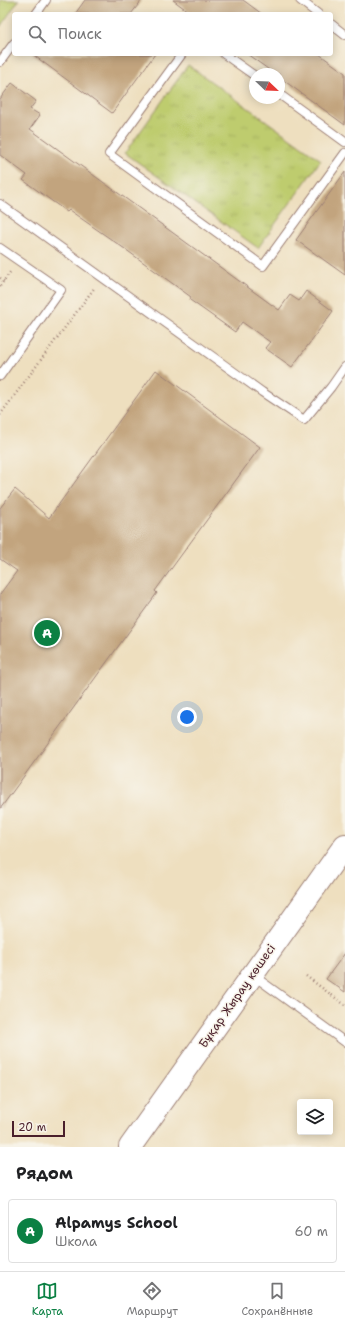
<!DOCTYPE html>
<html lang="ru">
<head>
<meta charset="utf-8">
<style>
  body { margin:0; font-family:"Shantell Sans",sans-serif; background:#f6f6f6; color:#202124 }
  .controls { position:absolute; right:12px; bottom:12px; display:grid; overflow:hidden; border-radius:4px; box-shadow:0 2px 10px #0003 }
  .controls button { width:36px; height:36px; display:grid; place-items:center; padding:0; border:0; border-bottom:1px solid #e0e0e0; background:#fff; color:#202124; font:20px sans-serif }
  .compass { position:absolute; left:249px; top:68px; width:36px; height:36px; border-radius:50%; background:#fff; box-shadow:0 2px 10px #0003; rotate:113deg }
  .scale { position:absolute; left:12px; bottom:10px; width:53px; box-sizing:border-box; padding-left:4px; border:2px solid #4a1f2b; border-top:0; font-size:11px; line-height:14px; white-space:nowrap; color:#4a1f2b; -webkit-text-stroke:3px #f7f3e8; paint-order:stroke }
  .you { position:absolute; left:187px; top:717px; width:14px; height:14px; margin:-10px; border:3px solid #fff; border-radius:50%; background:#1a73e8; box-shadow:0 0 0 6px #1a73e833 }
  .badge { display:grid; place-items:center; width:26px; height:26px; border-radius:50%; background:#0b8043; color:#fff; font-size:13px; font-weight:700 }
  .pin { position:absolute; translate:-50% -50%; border:2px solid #fff; box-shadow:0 1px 4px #0006 }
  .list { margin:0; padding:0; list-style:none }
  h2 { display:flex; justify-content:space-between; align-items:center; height:52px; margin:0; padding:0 16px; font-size:17px }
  h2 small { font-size:13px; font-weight:400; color:#757577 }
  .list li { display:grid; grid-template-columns:26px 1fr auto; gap:12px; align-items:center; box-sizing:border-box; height:64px; margin:0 8px 8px; padding:0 8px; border:1px solid #e0e0e0; border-radius:4px }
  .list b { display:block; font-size:15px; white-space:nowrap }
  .list p { margin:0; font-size:13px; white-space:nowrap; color:#757577 }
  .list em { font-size:13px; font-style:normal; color:#757577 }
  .icon { flex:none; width:22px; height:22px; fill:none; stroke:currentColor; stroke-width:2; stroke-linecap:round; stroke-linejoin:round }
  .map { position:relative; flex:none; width:345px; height:1147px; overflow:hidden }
  .search { position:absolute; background:#fff; box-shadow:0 2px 10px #0003; left:12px; right:12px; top:12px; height:44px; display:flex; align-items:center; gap:10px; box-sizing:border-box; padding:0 14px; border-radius:4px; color:#757577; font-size:15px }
  .sheet { height:124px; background:#fff }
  nav { display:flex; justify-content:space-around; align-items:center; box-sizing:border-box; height:56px; border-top:1px solid #e0e0e0; background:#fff; font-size:11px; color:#757577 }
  nav a { display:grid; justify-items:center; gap:2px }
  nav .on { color:#0b8043 }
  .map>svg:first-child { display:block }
  .park { fill:url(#park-tufts); stroke:#84764c }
  .garden { fill:#becc6e; stroke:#84764c }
  .building { fill:#c2a47e }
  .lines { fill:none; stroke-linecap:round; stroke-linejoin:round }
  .lane-casing { stroke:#9c7f75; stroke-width:10 }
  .secondary-casing { stroke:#9c7f75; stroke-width:24 }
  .path { stroke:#9c7f75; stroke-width:2.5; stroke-dasharray:1 3; stroke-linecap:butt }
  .lane { stroke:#fff; stroke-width:8 }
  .secondary { stroke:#fff; stroke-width:22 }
  .labels { text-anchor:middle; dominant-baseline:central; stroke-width:3; stroke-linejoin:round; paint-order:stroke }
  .street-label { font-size:12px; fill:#4a1f2b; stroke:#f7f3e8 }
</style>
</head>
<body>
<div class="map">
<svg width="345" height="1147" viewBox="0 0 345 1147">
  <defs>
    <pattern id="park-tufts" width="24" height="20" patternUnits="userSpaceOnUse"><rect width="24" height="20" fill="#becc6e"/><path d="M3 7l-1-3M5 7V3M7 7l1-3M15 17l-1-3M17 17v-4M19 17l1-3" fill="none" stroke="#a5af5f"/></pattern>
  </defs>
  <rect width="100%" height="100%" fill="#f7f3e8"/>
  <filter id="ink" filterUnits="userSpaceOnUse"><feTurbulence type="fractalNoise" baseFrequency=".025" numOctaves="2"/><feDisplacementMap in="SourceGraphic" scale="8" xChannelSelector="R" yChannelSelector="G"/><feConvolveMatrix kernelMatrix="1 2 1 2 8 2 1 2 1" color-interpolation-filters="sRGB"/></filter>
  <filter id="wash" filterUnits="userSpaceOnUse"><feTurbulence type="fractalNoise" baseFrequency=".012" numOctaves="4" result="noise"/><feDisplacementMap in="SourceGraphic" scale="16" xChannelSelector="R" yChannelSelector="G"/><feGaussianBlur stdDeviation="0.9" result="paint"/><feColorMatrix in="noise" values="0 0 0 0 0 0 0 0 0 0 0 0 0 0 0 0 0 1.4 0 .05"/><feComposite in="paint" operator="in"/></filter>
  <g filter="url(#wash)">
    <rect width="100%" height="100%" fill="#eedfbf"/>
    <path class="park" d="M188 65 321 160 258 248 125 153Z"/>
    <path class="garden" d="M0 0H19L0 27Z"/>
    <g id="blocks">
      <g class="building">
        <path d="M85 0H142L131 14H75Z"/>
        <path d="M173 0H243L262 14H192Z"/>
        <path d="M32 54H155L112 113Z"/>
        <path d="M247 54H319L345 73V125L279 77V74H275Z"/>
        <path d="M12 83 36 101 30 109 40 115 30 129 279 310 290 295 299 301 306 291 333 311 292 367 265 348 270 342 242 322 235 332 190 300 191 297 125 249 69 210 67 212 23 180 27 175 0 155V99Z"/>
        <path d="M345 172V275L296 240Z"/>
        <path d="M156 370 260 447 155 591 157 593 0 809V594L17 571 0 559V508L15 489 49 518Z"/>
        <path d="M345 953V992L326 979Z"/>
      </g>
    </g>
  </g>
  <g filter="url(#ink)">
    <use href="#blocks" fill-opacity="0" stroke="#9c7f75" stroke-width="1"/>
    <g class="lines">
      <defs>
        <g id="lane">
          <path d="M300 0 318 14"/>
          <path d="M36 14 46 0"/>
          <path d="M331 24 345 35"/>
          <path d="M182 54 109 154 263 266 345 153"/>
          <path d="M224 54 255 76"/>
          <path d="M0 62 14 43"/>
          <path d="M279 94 345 142"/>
          <path d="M0 204 262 392 304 420 331 387 345 367"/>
          <path d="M0 248 61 290 0 376"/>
          <path d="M254 976 345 1042"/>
        </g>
        <path id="secondary" d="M130 1147 345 845"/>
      </defs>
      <use href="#lane" class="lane-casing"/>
      <use href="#secondary" class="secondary-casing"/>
      <g class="path">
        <path d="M0 278 4 281"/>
        <path d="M0 286 11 271"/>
        <path d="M0 415 95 287"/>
        <path d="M306 976 345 1005"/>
      </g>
      <use href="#lane" class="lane"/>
      <use href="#secondary" class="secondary"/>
    </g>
  </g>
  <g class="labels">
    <g class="street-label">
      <text transform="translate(237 996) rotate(-55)">Бұқар Жырау көшесі</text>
    </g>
  </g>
</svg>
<div class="controls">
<button><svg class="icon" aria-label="layers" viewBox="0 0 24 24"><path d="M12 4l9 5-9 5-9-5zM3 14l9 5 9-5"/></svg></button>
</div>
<svg class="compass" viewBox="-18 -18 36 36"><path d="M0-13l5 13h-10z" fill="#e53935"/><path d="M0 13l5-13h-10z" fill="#757577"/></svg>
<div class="scale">20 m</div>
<div class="you"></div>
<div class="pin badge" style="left:47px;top:633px">A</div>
<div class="search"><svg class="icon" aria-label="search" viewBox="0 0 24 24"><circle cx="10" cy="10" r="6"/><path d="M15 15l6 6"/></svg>Поиск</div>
</div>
<section class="sheet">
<h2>Рядом<small></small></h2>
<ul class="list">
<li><span class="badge">A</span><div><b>Alpamys School</b><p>Школа</p></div><em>60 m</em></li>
</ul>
</section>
<nav>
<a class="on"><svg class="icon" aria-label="map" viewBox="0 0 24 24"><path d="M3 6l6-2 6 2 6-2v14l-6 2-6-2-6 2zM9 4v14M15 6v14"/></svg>Карта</a>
<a><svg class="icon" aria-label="directions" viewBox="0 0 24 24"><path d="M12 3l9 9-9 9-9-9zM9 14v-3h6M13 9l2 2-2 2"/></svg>Маршрут</a>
<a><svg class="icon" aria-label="saved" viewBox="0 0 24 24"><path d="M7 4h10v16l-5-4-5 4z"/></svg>Сохранённые</a>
</nav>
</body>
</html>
